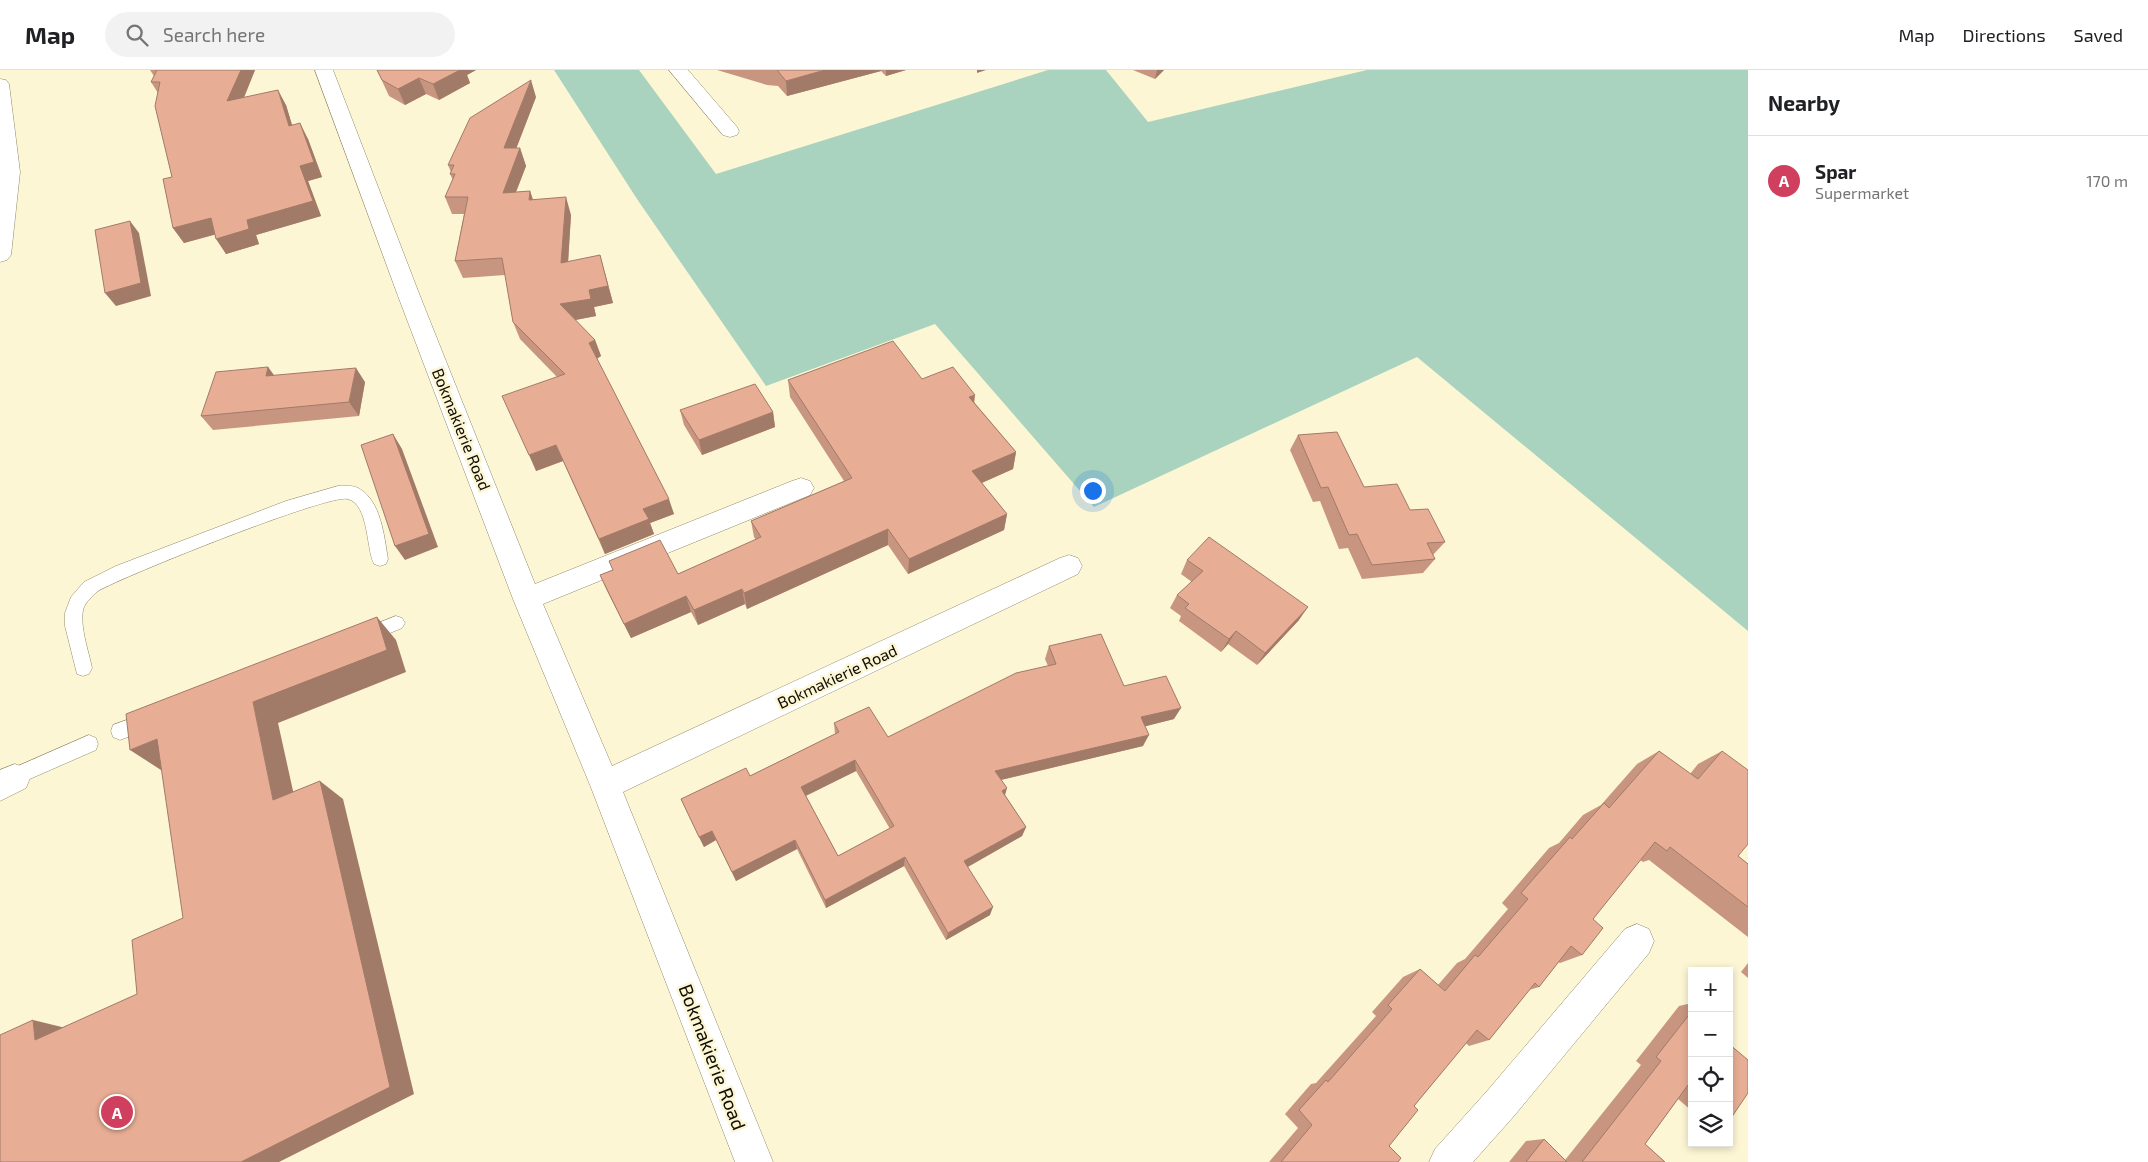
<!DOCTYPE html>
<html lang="en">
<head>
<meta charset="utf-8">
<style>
  body { margin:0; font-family:"Exo 2",sans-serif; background:#f2f2f2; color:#202124 }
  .controls { position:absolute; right:15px; bottom:15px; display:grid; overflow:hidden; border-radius:0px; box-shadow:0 2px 8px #0003 }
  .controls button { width:45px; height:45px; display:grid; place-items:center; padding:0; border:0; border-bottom:1px solid #e0e0e0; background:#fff; color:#202124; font:25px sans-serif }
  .you { position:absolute; left:1092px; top:420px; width:18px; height:18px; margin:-12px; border:4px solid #fff; border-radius:50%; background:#1a73e8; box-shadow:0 0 0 8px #1a73e833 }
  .badge { display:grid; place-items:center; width:32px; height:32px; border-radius:50%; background:#d0405e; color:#fff; font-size:16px; font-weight:700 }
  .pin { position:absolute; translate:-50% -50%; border:2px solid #fff; box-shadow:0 1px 5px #0006 }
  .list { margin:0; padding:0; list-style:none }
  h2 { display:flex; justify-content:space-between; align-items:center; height:65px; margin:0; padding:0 20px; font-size:21px }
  h2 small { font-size:16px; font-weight:400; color:#757577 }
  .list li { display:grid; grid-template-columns:32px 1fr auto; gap:15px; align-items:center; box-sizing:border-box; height:90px; padding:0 20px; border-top:1px solid #e0e0e0 }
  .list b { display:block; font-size:19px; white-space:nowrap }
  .list p { margin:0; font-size:16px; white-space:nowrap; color:#757577 }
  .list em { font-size:16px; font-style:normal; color:#757577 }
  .icon { flex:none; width:28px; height:28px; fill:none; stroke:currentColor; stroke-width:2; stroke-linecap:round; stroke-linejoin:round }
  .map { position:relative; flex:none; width:1748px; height:1092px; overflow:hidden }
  header { display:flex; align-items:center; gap:30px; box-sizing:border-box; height:70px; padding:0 25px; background:#fff; border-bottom:1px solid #e0e0e0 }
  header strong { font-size:24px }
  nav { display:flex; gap:28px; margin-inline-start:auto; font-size:18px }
  .search { width:350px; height:45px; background:#f2f2f2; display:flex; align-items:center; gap:12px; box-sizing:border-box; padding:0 18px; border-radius:28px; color:#757577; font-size:19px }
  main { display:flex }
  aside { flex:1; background:#fff }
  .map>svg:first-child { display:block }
  .green { fill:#a9d3be }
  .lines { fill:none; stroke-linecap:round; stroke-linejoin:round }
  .service-casing { stroke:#908a6b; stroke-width:1 }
  .minor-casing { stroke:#908a6b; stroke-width:1 }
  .tertiary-casing { stroke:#908a6b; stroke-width:1 }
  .service { fill:#fff; fill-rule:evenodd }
  .minor { fill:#fff; fill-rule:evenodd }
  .tertiary { fill:#fff; fill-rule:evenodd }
  .wall { fill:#c89680; fill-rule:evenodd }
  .shaded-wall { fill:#a27a68 }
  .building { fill:#e8ae95; stroke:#a27a68; fill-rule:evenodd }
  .labels { text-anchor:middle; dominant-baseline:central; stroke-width:5; stroke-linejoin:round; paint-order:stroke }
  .street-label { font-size:16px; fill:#0e0c03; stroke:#fcf6d4 }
  .near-street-label { font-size:19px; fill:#0e0c03; stroke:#fcf6d4 }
</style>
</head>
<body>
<header>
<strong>Map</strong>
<div class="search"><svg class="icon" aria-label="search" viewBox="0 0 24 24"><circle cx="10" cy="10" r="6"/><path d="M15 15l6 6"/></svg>Search here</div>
<nav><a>Map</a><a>Directions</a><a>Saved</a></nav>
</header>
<main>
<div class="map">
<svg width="1748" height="1092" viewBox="0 0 1748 1092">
  <rect width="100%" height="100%" fill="#fcf6d4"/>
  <path class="green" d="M554 0H639L716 104 1048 0H1106L1148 52 1367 0H1748V561L1417 287 1094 437 935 254 766 316 637 129Z"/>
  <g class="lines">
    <defs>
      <g id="service">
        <path d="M338 416C344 416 352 415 358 418 381 430 384 466 388 489L386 494 380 496 374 494C366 478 369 435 348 429 330 423 124 506 98 521 94 524 88 530 85 535 77 549 89 582 92 598L89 604 83 606 77 604 65 556V543L71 527 84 512 116 496 286 431Z"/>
        <path d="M396 546 402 548 405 553 402 558 364 574 358 571 355 566 358 561Z"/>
        <path d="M149 642 156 644 158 650 156 656 120 670 113 667 111 661 113 655Z"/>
        <path d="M89 665 96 668 98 674 96 680 0 722V704Z"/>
      </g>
      <g id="minor">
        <path d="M315 0H333L420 226 535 514 792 411 801 408 810 411 814 418 810 425 543 534 612 696 1060 488 1069 485 1078 488 1082 496 1078 504 623 722 773 1092H735L590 715 513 529 398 226Z"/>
        <path d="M669 0H688L737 57 739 61 737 65 730 67 723 65Z"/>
        <path d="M1637 854 1649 859 1654 871 1649 883 1514 1046 1473 1092H1429L1435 1079 1488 1020 1625 859Z"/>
      </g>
      <g id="tertiary">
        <path d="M0 9 6 10 9 14 20 102 11 185 7 190 0 192Z"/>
        <path d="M15 694 26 698 30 708 26 718 0 731V700Z"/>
      </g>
    </defs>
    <use href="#service" class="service-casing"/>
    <use href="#minor" class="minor-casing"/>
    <use href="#tertiary" class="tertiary-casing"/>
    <use href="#service" class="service"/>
    <use href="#minor" class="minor"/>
    <use href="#tertiary" class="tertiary"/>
  </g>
  <g class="wall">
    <path d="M150 0H255L244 28 286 35 292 56 308 69 322 107 308 111 321 146 256 165 259 174 226 184 215 164 184 173 173 158 172 107 158 23 151 12 154 6Z"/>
    <path d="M377 0H476L467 5 470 13 439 30 426 24 405 35 389 26Z"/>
    <path d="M717 0H906L886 6 881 1 787 26 778 16 767 15Z"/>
    <path d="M1133 0H1164L1155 9Z"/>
    <path d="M536 27 516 78H520L526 96 516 122 530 121 533 130 571 145 568 191 605 203 613 233 594 237 596 246 575 250 595 270 601 286 597 289 674 444 650 453 654 464 605 484 563 391 536 401 557 307 520 269 513 252 505 205 463 208 455 191 464 144H452L445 127 453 110 450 104 451 102 448 95Z"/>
    <path d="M268 297 274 306 365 312 359 346 213 360 201 346Z"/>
    <path d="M922 309 974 332 1016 382 1013 399 982 413 1007 444 1004 460 908 504 888 475 747 539 745 534 698 555 691 542 631 568 607 521 600 505 613 500 609 491 678 504 756 470 754 467 751 451 844 411 790 327 788 310Z"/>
    <path d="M680 340 773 342 775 357 702 385 684 355Z"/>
    <path d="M1298 365 1364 417 1410 440 1445 472 1433 485 1435 489 1423 503 1362 509 1348 478 1339 479 1320 431 1313 432 1290 380Z"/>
    <path d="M1187 490 1299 550 1257 595 1228 574 1221 582 1179 551 1181 546 1170 538 1177 525 1192 512 1181 504Z"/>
    <path d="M1049 576 1124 616 1174 649 1145 656 1143 676 1001 710 1005 725 1026 757 1022 766 968 797 990 845 946 870 904 796 826 838 797 779 736 811 716 770 704 777 681 729 750 706 835 664 834 653 888 667 1048 596 1045 589ZM856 701 890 759 838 786 806 726Z"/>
    <path d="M1659 681 1690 704 1698 694 1722 681 1738 786 1748 794V867L1649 790 1643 792 1640 790 1593 849 1582 885 1560 893 1558 892 1539 917 1529 920 1489 970 1469 976 1466 973 1414 1036 1389 1076 1398 1092H1269L1298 1058 1285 1044 1311 1014 1316 1013 1376 946 1372 942 1403 907 1420 899 1438 915 1457 893 1465 889 1508 839 1502 833 1549 778 1559 773 1583 745 1601 735 1637 694Z"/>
    <path d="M1748 893V908L1741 902Z"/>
    <path d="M1692 933V1041L1678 1029 1645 1074 1665 1092H1509L1526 1071 1544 1069 1565 1090 1641 995 1636 991 1679 936Z"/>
  </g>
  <g class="shaded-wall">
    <path d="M241 0H255L236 46 227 31Z"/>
    <path d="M458 0H476L467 5 470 13 439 30 433 14Z"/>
    <path d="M825 0H881V1L787 26 786 11Z"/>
    <path d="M886 0H906L886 6Z"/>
    <path d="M977 0H986L977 3Z"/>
    <path d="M1157 0H1164L1155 9Z"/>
    <path d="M419 8 426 24 405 35 398 19Z"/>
    <path d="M531 10 536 27 510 95 504 78Z"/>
    <path d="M278 20 286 35 297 71 289 56Z"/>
    <path d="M300 53 308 69 322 107 308 111 321 146 256 165 259 174 226 184 216 169 247 150 300 96Z"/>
    <path d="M520 78 526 96 509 140 503 123Z"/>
    <path d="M530 121 536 139 529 130Z"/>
    <path d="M566 127 571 145 567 210 561 193Z"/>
    <path d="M211 148 221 163 184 173 173 158Z"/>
    <path d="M130 151 139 163 151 226 116 236 105 223Z"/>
    <path d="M600 185 613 233 594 237 596 246 565 252 560 234 589 220Z"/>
    <path d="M595 270 601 286 594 290 589 273Z"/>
    <path d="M268 297 279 312 266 306Z"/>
    <path d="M356 298 365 312 359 346 349 332Z"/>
    <path d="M975 325 973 343 969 327Z"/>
    <path d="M773 342 775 357 702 385 699 370Z"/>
    <path d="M393 364 402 379 438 477 405 490 395 476Z"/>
    <path d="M556 375 563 391 536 401 529 385Z"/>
    <path d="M1016 382 1013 399 970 418 972 401Z"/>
    <path d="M669 429 674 444 650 453 654 464 605 484 599 469 643 439Z"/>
    <path d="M1007 444 1004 460 908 504 909 489Z"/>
    <path d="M888 459V475L747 539 744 523Z"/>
    <path d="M742 519 745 534 698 555 694 540Z"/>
    <path d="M686 526 691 542 631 568 624 554Z"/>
    <path d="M1308 537 1299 550 1257 595 1265 583Z"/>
    <path d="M377 547 396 570 406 602 278 653 299 748 273 730 253 632Z"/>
    <path d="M1236 561 1228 574 1221 582 1229 569Z"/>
    <path d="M1181 638 1174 649 1135 659 1141 647Z"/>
    <path d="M1149 665 1143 676 992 712 995 701Z"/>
    <path d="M157 669 187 689 161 700 130 680Z"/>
    <path d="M855 690 856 701 803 727 801 717Z"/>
    <path d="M320 711 343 729 414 1024 279 1092H241Z"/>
    <path d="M1007 718 1004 729 1002 721Z"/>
    <path d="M1026 757 1022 766 962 800 964 791Z"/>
    <path d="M712 761 716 770 704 777 699 767Z"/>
    <path d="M795 770 797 779 736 811 732 802Z"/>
    <path d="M905 787 904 796 826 838 825 830Z"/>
    <path d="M993 837 990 845 946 870 948 863Z"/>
    <path d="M33 950 74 960 35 970Z"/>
  </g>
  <g class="building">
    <path d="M157 0H241L227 31 278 20 289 56 300 53 314 92 300 96 313 131 247 150 249 159 216 169 211 148 173 158 163 109 172 107 155 36 160 12H151Z"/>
    <path d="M377 0H460L433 14 419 8 398 19 382 10Z"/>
    <path d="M777 0H825L786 11Z"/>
    <path d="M531 10 504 78H520L503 123 530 121 529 130 566 127 561 193 600 185 608 216 589 220 591 229 560 234 595 270 589 273 669 429 643 439 649 449 599 469 556 375 529 385 502 326 565 304 513 252 502 188 455 191 468 127H445L455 104H450L454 95H448L470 48Z"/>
    <path d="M130 151 141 213 105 223 95 160Z"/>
    <path d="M893 271 922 309 953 297 975 325 969 327 1016 382 972 401 1007 444 909 489 888 459 744 523 742 519 694 540 686 526 624 554 600 505 613 500 609 491 660 470 678 504 761 467 751 451 852 408 788 310Z"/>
    <path d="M268 297 266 306 356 298 349 332 201 346 216 302Z"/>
    <path d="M755 314 773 342 699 370 680 340Z"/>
    <path d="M1337 362 1364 417 1397 414 1410 440 1428 439 1445 472 1427 473 1435 489 1372 495 1357 464 1349 465 1328 417 1321 418 1298 365Z"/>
    <path d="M393 364 429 464 395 476 361 375Z"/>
    <path d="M1209 467 1308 537 1265 583 1236 561 1229 569 1185 538 1189 534 1177 525 1203 501 1187 490Z"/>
    <path d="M377 547 387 580 253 632 273 730 320 711 390 1017 241 1092H0V965L33 950 35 970 137 924 132 870 183 848 157 669 130 680 126 644Z"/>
    <path d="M1101 564 1124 616 1166 606 1181 638 1141 647 1149 665 995 701 1007 718 1002 721 1026 757 964 791 993 837 948 863 905 787 825 830 795 770 732 802 712 761 699 767 681 729 746 698 750 706 839 662 834 653 869 637 888 667 1016 603 1056 594 1049 576ZM855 690 894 756 838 786 801 717Z"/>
    <path d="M1659 681 1698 709 1722 681 1748 700V774L1738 786 1748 794V837L1670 777 1667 781 1655 772 1593 849 1603 858 1582 885 1571 876 1539 917 1535 913 1489 970 1477 960 1414 1036 1418 1040 1389 1076 1401 1088 1398 1092H1281L1312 1055 1299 1040 1326 1010 1328 1012 1392 939 1388 935 1420 899 1445 921 1475 885 1478 887 1528 829 1521 823 1570 767 1572 769 1604 733 1609 738Z"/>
    <path d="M1692 941V1018L1688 1015 1645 1074 1665 1092H1582L1661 991 1656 987Z"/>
    <path d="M1729 974 1748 990V1023L1729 1051Z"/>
    <path d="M1544 1069 1567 1092H1526Z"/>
  </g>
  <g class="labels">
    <g class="street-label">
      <text transform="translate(462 359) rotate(68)">Bokmakierie Road</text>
      <text transform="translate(837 606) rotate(-25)">Bokmakierie Road</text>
    </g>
    <g class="near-street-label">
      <text transform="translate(713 987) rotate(69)">Bokmakierie Road</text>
    </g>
  </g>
</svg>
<div class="controls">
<button>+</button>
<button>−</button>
<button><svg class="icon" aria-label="locate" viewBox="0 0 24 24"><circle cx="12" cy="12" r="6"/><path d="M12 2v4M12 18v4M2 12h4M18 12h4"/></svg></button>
<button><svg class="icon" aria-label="layers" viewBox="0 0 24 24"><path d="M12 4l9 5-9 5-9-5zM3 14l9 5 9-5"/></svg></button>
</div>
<div class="you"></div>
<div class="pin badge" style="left:117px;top:1042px">A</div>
</div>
<aside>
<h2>Nearby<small></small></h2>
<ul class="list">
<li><span class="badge">A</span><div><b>Spar</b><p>Supermarket</p></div><em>170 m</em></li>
</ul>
</aside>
</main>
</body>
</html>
